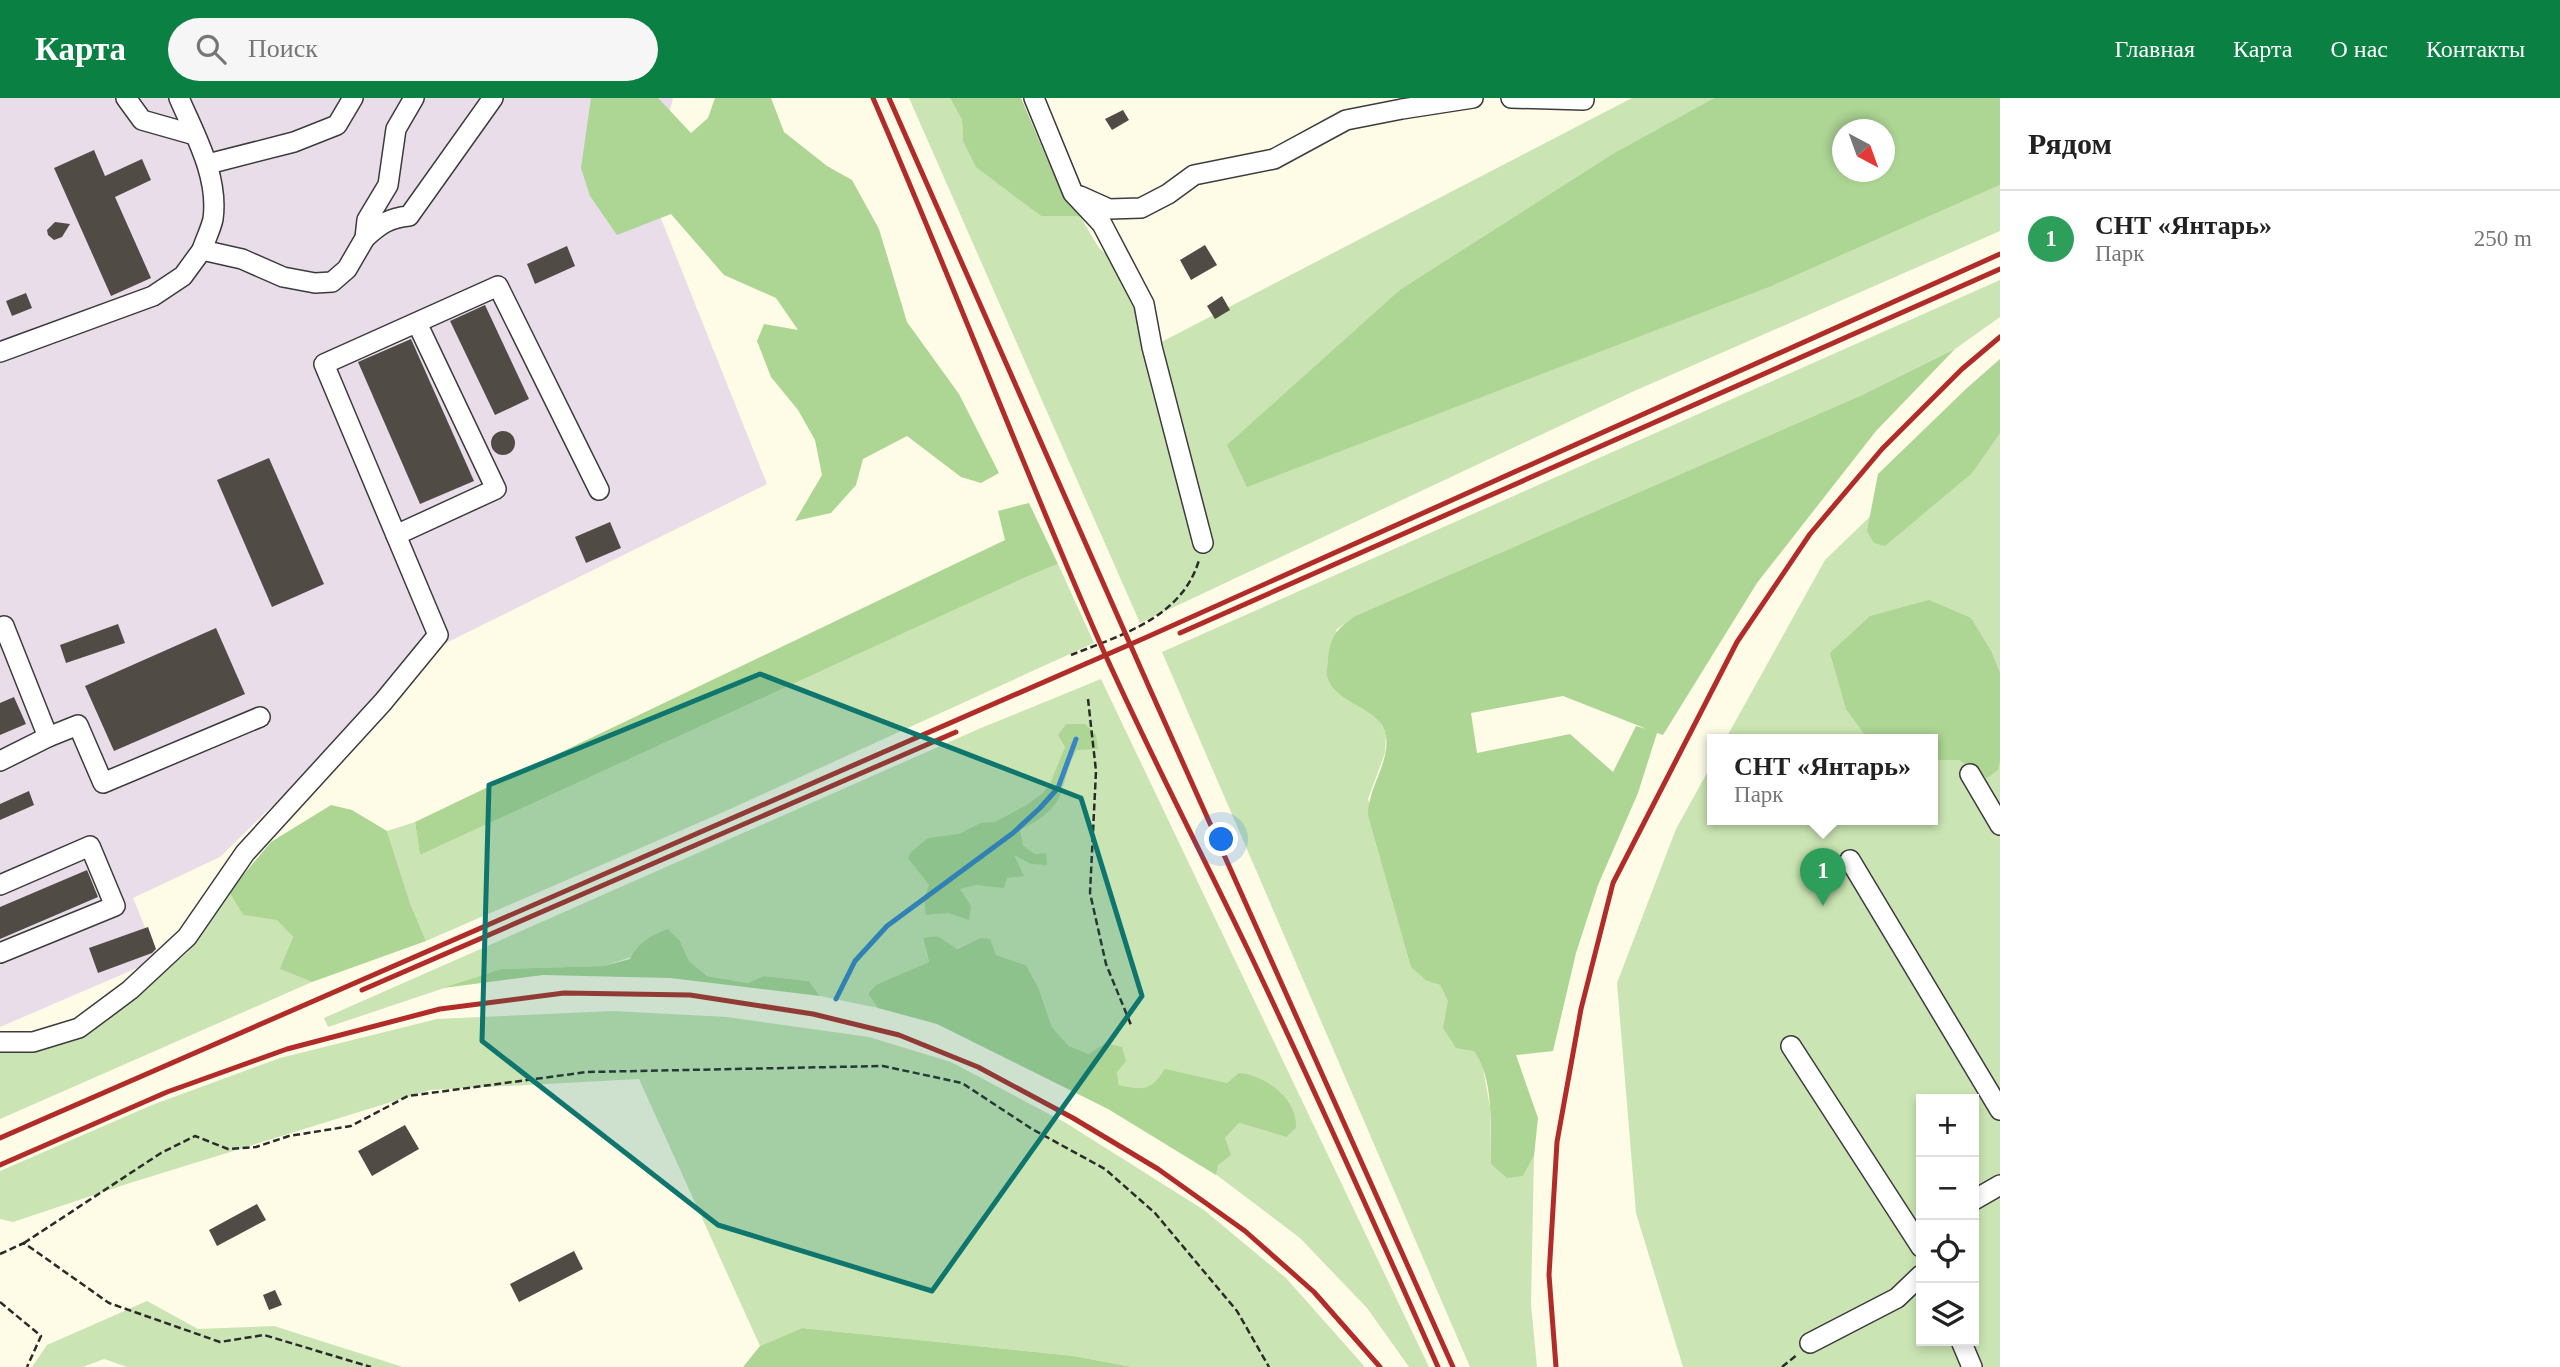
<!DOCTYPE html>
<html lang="ru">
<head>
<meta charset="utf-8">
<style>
  body { margin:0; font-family:Georgia,serif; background:#f6f6f6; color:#222 }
  .controls { position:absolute; right:21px; bottom:21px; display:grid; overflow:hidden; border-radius:0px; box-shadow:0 4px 10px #0003 }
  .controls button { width:63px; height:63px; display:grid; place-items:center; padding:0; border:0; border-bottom:2px solid #e0e0e0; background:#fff; color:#222; font:35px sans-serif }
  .compass { position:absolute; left:1832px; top:21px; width:63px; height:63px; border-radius:50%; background:#fff; box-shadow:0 4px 10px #0003; rotate:139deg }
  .you { position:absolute; left:1222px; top:742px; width:24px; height:24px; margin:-18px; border:5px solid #fff; border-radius:50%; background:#1a73e8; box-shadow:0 0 0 10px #1a73e833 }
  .badge { display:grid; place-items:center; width:46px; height:46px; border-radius:50%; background:#0b8043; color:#fff; font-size:23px; font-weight:700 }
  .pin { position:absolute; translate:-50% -58px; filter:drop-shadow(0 2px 4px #0008) }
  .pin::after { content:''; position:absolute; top:37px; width:24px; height:21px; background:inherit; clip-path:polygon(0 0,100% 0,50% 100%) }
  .popup { position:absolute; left:1707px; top:636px; width:231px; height:91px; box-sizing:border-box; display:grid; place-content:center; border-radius:0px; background:#fff; filter:drop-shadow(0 2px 5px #0005); font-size:23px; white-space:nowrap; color:#767676 }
  .popup b { font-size:26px; color:#222 }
  .popup::after { content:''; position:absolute; left:50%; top:100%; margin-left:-14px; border:14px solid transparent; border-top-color:#fff }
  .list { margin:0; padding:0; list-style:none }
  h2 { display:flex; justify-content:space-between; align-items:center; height:91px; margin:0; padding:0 28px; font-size:30px }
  h2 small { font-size:23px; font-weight:400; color:#767676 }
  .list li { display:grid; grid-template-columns:46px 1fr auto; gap:21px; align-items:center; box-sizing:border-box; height:98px; padding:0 28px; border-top:2px solid #e0e0e0 }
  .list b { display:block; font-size:26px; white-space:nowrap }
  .list p { margin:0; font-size:23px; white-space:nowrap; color:#767676 }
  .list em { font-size:23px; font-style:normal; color:#767676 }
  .icon { flex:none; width:38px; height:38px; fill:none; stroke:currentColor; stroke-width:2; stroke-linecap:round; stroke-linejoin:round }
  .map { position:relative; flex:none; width:2000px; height:1269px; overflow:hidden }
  header { display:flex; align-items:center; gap:42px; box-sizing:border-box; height:98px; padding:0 35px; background:#0b8043; color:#fff }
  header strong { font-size:33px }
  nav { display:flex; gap:38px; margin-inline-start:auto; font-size:24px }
  .search { width:490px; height:63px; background:#f6f6f6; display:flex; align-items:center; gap:18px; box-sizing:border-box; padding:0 24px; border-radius:38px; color:#767676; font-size:26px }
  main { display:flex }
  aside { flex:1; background:#fff }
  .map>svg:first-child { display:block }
  .industrial { fill:#e8dde9 }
  .green { fill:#cae5b3; fill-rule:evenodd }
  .forest { fill:#add594; fill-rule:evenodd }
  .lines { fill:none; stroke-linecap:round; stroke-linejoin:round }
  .stream { stroke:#3984c6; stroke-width:5 }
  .building { fill:#514b46 }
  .minor-casing { stroke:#3c3c3c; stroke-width:22 }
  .path { stroke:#2b2b2b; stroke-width:2.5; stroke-dasharray:7 3.5; stroke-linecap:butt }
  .minor { stroke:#fff; stroke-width:19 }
  .rail { stroke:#b12c29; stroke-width:5 }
  .marked { fill:#0f766e; fill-opacity:0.2; stroke:#0f766e; stroke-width:5; stroke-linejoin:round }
</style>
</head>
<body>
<header>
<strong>Карта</strong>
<div class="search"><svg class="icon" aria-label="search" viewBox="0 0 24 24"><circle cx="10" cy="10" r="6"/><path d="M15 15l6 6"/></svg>Поиск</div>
<nav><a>Главная</a><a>Карта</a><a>О нас</a><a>Контакты</a></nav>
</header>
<main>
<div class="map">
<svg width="2000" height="1269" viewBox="0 0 2000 1269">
  <rect width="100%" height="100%" fill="#fefbe7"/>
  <path class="industrial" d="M0 0H673L650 93 767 386 430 553 220 759 133 800 158 861 0 929Z"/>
  <g class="green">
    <path d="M909 0H950L962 22 963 43 1013 95 1041 118H1080L1099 150 1132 178 1144 253 1632 0H1714L1614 55 1401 191 1774 187 2000 87V133L1632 294 1140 525Z"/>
    <path d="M2000 182V219L1955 251 1862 297 1355 518 1336 532 1386 636 1385 655 1368 701 1427 883 1440 887 1482 965 1490 1009 1491 1066 1523 1078 1534 1058 1531 1206 1537 1269H1470L1162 554Z"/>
    <path d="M2000 293V1269H1683L1636 1115 1617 885 1676 731 1713 664V722H1933V642H1725L1825 462ZM1921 1001H1974V1243H1921Z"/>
    <path d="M1058 466 1094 545 728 712 426 843 410 805 387 733 415 724 420 757 1024 480Z"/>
    <path d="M1101 581 1429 1269H1409L1367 1210 1300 1140 1214 1075 1225 1040 1239 1025 1286 1039 1227 985 1200 980 1157 985 1138 992 1119 987 1117 974 1089 956 1069 948 1052 929 1039 891 1026 867 996 857 980 840 956 851 938 838 923 841 929 864 868 896 878 910 820 898 809 883 764 878 748 885 707 878 689 863 680 843 604 868 501 871 328 929 324 920 981 630Z"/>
    <path d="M229 794 243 817 277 821 293 839 281 871 312 884 0 1021V949L27 954 84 934 149 888 188 854Z"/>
    <path d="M613 913 727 919 869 939 951 964 1066 1025 1204 1112 1286 1180 1365 1269H1132L1074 1258 802 1230 760 1248 639 981 430 992 130 1085 13 1124 0 1121V1073L152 1007 280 960 437 921Z"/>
    <path d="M147 1203 198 1231 274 1228 403 1269H127L104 1261 83 1269H32L47 1247Z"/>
  </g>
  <g class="forest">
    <path d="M591 0H658L691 35 708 20 715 0H771L784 34 827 68 852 82 879 131 907 224 959 296 999 375 981 385 961 379 907 338 863 361 856 387 831 415 795 423 822 377 815 342 798 312 771 279 757 243 764 226 798 232 776 200 724 177 671 116 617 137 590 98 581 70Z"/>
    <path d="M950 0H1021L1061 94 1080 118H1041L976 69 963 43 962 22Z"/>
    <path d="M1714 0H2000V87L1774 187 1247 389 1227 347 1401 191 1614 55ZM1842 32H1884V74H1842Z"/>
    <path d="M1955 251 1876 333 1757 485 1663 637 1657 635 1638 695 1598 787 1576 855 1553 953 1516 957 1538 1020 1534 1058 1523 1078 1507 1080 1491 1066C1490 1030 1495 983 1474 953L1456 950 1443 930 1448 903 1440 887 1427 883 1411 869 1368 717C1368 689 1390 665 1386 638 1382 608 1335 608 1327 578 1326 574 1328 566 1328 562 1330 538 1337 531 1355 518L1862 297ZM1563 598 1647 631 1636 628 1613 674 1570 636 1477 655 1471 615Z"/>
    <path d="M2000 261V335L1972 375 1885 448 1874 445 1867 433 1878 376 1967 290Z"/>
    <path d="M1029 405 1058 466 1024 480 420 757 415 724 1005 442 998 413Z"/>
    <path d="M1929 502 1971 520 1991 553 2000 575V661L1998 672 1987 680 1959 662H1933V642L1868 641 1846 611 1830 555 1870 518Z"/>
    <path d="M1066 626H1085L1096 637 1098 651 1077 652C1065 669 1066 694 1053 709 1044 719 1032 726 1020 732L1023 748 1035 756 1046 755 1047 767 1031 766 1014 757 1024 778 1007 780 1004 790 976 787 960 791 971 808 969 822 948 815 926 817 924 801 929 787 908 760 911 754 928 740 959 736 980 725 995 724 1025 708 1042 696 1050 686 1065 649 1058 637Z"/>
    <path d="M331 707 352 712 387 733 410 805 426 843 312 884 280 871 293 839 277 822 243 817 229 794 271 744Z"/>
    <path d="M668 831 680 843 689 863 707 878 748 885 764 878 809 883 820 898 670 880 543 877 443 890 501 871 604 868 630 861C639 844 650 838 668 831Z"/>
    <path d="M938 838 957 851 980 840 990 841 996 857 1026 867 1039 891 1052 929 1069 948 1089 956 1105 945 1122 949 1126 963 1117 974 1119 987C1142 993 1152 992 1165 971L1227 985 1239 975C1265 977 1298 1001 1296 1030L1286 1039 1239 1025 1225 1040 1231 1057 1218 1067 1216 1077 1108 1011 937 926 878 910 868 896 876 887 929 864 923 840Z"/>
    <path d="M802 1230 1074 1258 1132 1269H743L760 1248Z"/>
  </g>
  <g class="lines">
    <path class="stream" d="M836 901 855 863 887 828 1013 735 1040 710 1058 690 1076 641"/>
  </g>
  <g class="building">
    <path d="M1123 12 1129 22 1112 32 1105 21Z"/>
    <path d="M94 52 105 78 142 61 151 82 115 99 151 180 111 198 54 70Z"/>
    <path d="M55 124 70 126 62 139 54 142 48 137 47 132Z"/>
    <path d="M1205 147 1217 167 1191 182 1180 162Z"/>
    <path d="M567 148 575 168 535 186 527 166Z"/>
    <path d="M26 195 32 210 12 218 6 203Z"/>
    <path d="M1222 198 1230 212 1215 221 1207 208Z"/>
    <path d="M485 207 529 301 495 317 450 223Z"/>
    <path d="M411 241 474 383 420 406 358 264Z"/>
    <circle cx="503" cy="345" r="12"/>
    <path d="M269 360 324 486 272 509 217 382Z"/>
    <path d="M610 424 621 450 586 465 575 439Z"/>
    <path d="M118 526 125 545 66 565 60 547Z"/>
    <path d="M216 530 245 596 114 653 85 588Z"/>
    <path d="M14 599 26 626 0 637V605Z"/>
    <path d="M29 693 34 707 0 722V706Z"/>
    <path d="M87 772 98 799 0 841V809Z"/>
    <path d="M148 829 156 851 152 855 98 875 89 850Z"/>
    <path d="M405 1027 419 1051 372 1078 358 1053Z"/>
    <path d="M257 1106 266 1122 217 1148 209 1132Z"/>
    <path d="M574 1153 583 1171 519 1204 510 1186Z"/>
    <path d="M275 1192 282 1207 269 1212 263 1197Z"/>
  </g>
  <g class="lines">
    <defs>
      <g id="minor">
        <path d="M126 0 142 22 195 37"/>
        <path d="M179 0C195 37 219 79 213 121 211 131 205 142 202 152"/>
        <path d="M1034 0 1073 95 1102 126 1144 206 1152 249 1203 445"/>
        <path d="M1511 0 1584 2"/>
        <path d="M208 66 294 44 337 27 353 0"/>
        <path d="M1080 98 1109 111 1141 110 1168 96 1194 77 1274 61 1346 22 1402 11 1473 0"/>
        <path d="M365 140C380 126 389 120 409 118L493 0"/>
        <path d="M0 254 153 198 183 178 202 152 242 161 283 179 315 185 332 184 347 171 365 140 367 122 388 87 396 31 414 0"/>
        <path d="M396 437 496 391 417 225"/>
        <path d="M0 530 4 528 48 639 0 663"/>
        <path d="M48 639 78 627 103 685 260 619"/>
        <path d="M1970 676 2000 727"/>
        <path d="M1850 762 2000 1012"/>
        <path d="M0 787 90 748 115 808 0 855"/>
        <path d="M0 944H33L79 930 130 892 187 839 245 755 383 604 438 537 324 266 498 188 599 392"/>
        <path d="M1791 948 1921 1149"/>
        <path d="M1974 1102 2000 1087"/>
        <path d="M1961 1243 1972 1269"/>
        <path d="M1810 1245 1897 1200 1921 1177"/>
      </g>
    </defs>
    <use href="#minor" class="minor-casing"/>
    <g class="path">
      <path d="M1071 557C1121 537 1182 520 1199 462"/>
      <path d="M1088 601 1096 673 1090 795 1106 866 1131 927"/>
      <path d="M24 1145 161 1055 195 1038 228 1051 256 1049 289 1038 351 1028 408 998 587 974 883 968 962 985 1032 1031 1105 1071 1155 1115 1237 1213 1269 1269"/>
      <path d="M0 1156 24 1145 109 1205 220 1244 264 1237 371 1269"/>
      <path d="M0 1204 41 1238 27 1269"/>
      <path d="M1782 1269 1798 1256"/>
    </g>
    <use href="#minor" class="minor"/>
    <g class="rail">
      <path d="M873 0C949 175 1017 354 1093 529 1141 640 1198 747 1250 856 1315 993 1377 1131 1438 1269"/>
      <path d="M889 0 1149 589 1453 1269"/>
      <path d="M1180 535 2000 171"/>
      <path d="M362 892 956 634"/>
      <path d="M0 1040 1147 539 2000 156"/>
      <path d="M0 1067 167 994 287 951 440 911 564 895 690 897 813 916 899 937 978 969 1073 1020 1158 1071 1245 1133 1314 1194 1380 1269"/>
      <path d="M1556 1269 1549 1177 1557 1044 1581 911 1613 785 1737 544 1810 436 1882 351 1962 271 2000 239"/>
    </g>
  </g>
  <path class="marked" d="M760 576 1081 700 1142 898 932 1193 718 1127 482 943 489 687Z"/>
</svg>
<div class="controls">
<button>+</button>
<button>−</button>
<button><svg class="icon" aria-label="locate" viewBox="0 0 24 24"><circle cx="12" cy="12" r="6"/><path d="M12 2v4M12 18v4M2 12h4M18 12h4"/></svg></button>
<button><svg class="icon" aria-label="layers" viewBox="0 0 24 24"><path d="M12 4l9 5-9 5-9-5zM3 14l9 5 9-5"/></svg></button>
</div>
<svg class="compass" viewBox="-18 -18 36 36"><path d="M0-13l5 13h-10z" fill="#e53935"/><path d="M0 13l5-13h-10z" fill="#767676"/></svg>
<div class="you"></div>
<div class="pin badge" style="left:1823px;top:808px;background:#2e9e5b">1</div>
<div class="popup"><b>СНТ «Янтарь»</b>Парк</div>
</div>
<aside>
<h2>Рядом<small></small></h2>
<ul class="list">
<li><span class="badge" style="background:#2e9e5b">1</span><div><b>СНТ «Янтарь»</b><p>Парк</p></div><em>250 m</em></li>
</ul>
</aside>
</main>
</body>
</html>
